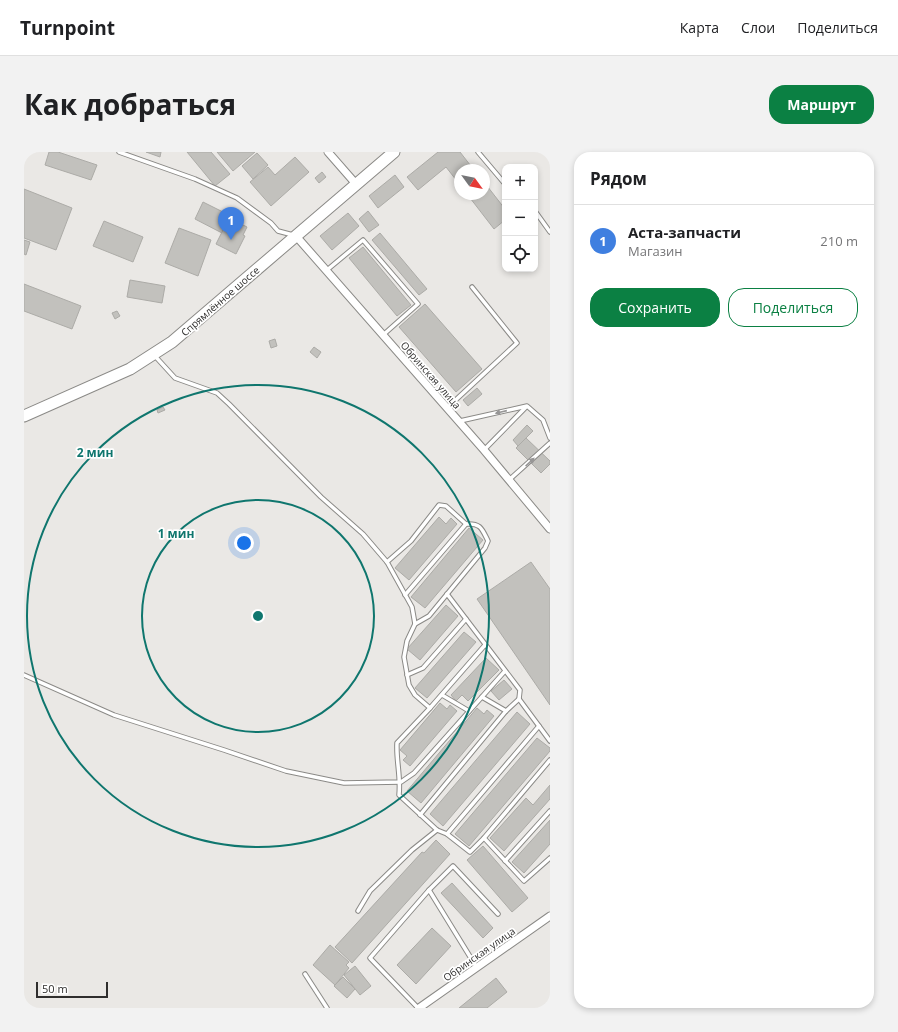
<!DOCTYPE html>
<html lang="ru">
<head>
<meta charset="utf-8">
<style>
  body { margin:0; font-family:"Open Sans",sans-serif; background:#f2f2f2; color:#202124 }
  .controls { position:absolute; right:12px; top:12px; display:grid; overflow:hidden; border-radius:8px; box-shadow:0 2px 6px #0003 }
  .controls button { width:36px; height:36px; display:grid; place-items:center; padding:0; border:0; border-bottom:1px solid #e0e0e0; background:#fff; color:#202124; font:20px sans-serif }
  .compass { position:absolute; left:430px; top:12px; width:36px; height:36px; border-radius:50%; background:#fff; box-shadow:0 2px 6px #0003; rotate:123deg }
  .scale { position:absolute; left:12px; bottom:10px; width:72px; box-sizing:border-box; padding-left:4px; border:2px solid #2f2e2d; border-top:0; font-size:11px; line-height:14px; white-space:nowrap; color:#2f2e2d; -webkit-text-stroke:3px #fff; paint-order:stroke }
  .you { position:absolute; left:220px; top:391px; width:14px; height:14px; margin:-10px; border:3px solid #fff; border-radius:50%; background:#1a73e8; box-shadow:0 0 0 6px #1a73e833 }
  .badge { display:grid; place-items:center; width:26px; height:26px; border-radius:50%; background:#0b8043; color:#fff; font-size:13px; font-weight:700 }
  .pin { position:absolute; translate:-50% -33px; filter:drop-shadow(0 1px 2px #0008) }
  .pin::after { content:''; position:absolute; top:21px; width:14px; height:12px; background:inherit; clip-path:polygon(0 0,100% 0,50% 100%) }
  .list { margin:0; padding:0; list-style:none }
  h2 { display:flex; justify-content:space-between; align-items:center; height:52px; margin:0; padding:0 16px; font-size:17px }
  h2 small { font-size:13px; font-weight:400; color:#757577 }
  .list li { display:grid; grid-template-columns:26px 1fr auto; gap:12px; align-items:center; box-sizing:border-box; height:72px; padding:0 16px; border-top:1px solid #e0e0e0 }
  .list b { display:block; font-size:15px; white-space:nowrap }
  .list p { margin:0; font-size:13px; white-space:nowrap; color:#757577 }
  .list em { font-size:13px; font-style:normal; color:#757577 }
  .actions { display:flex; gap:8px; padding:12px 16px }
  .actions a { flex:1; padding:9px 0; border:1px solid #0b8043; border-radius:16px; text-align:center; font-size:14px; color:#0b8043 }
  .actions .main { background:#0b8043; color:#fff }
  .icon { flex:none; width:22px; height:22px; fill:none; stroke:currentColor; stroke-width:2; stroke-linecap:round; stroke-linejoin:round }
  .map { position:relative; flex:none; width:526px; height:856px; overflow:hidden; border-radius:16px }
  header { display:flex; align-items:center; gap:24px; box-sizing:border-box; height:56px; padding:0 20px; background:#fff; border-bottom:1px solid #e0e0e0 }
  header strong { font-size:19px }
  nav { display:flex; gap:22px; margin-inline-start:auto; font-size:14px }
  .intro { display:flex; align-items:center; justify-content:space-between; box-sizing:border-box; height:96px; padding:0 24px }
  h1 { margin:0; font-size:28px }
  .button { padding:10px 18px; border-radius:16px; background:#0b8043; color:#fff; font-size:14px; font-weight:700 }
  main { display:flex; gap:24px; padding:0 24px }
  aside { flex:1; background:#fff; border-radius:16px; box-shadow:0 2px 6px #0003 }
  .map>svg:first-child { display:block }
  .building { fill:#c2c1bd; stroke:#acaba7 }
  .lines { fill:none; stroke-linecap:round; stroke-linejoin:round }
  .service-casing { stroke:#8b8a87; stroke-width:5.5 }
  .minor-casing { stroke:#8b8a87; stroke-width:9 }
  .secondary-casing { stroke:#8b8a87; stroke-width:13 }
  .service { stroke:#fff; stroke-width:3.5 }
  .minor { stroke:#fff; stroke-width:7 }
  .secondary { stroke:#fff; stroke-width:11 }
  .oneway { fill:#979696 }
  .ring { fill:none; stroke:#0f766e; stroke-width:2 }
  .labels { text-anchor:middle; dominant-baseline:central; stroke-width:3.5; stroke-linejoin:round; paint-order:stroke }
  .street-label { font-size:10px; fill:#2f2e2d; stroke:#fff }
  .centre { fill:#0f766e; stroke:#fff; stroke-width:2 }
  .ring-label { font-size:12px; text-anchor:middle; font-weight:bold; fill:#0f766e; stroke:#fff; stroke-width:3.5; stroke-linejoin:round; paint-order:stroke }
</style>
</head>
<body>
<header>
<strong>Turnpoint</strong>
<nav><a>Карта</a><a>Слои</a><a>Поделиться</a></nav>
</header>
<div class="intro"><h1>Как добраться</h1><a class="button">Маршрут</a></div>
<main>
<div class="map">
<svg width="526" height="856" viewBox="0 0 526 856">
  <rect width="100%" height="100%" fill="#eae8e5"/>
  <g class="building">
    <path d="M25 0H34L73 13 67 28 21 13Z"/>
    <path d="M122 0H137L136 5Z"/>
    <path d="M163 0H187L206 22 191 34Z"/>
    <path d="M193 0H231L209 19Z"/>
    <path d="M414 0H436L450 18H436V33L422 15 394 38 383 25Z"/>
    <path d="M233 1 244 13 229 27 218 14Z"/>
    <path d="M271 5 285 20 247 54 226 30 244 15 251 23Z"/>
    <path d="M298 20 302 25 295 31 291 26Z"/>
    <path d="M371 23 380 35 354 56 345 44Z"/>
    <path d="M460 30 481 57V68L470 77 443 42H460Z"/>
    <path d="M0 37 48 56 32 98 0 86Z"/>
    <path d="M179 50 203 62 205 66 198 81 171 67Z"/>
    <path d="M344 59 355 73 345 80 335 67Z"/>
    <path d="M324 61 335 74 308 98 296 84Z"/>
    <path d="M205 66 223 75 219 83 221 84 212 102 192 92Z"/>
    <path d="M80 69 119 85 109 110 69 94Z"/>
    <path d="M155 76 187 88 174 124 141 111Z"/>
    <path d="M356 81 403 137 395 143 348 88Z"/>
    <path d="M0 88 6 90 2 103 0 102Z"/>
    <path d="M339 95 387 153 373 164 325 106Z"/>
    <path d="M106 128 141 134 138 151 103 145Z"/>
    <path d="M0 132 57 154 48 177 0 159Z"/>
    <path d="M401 152 458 217 432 240 375 175Z"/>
    <path d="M93 159 96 164 91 167 88 161Z"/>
    <path d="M251 187 253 194 247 196 245 189Z"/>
    <path d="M290 195 297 200 293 206 286 200Z"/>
    <path d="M453 236 458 242 444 254 439 248Z"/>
    <path d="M139 255 141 258 134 261 133 258Z"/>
    <path d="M503 273 509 279 494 294 489 288Z"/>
    <path d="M502 286 526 309V312L517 321 492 296Z"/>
    <path d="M415 365 422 372 427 366 433 372 385 428 371 416Z"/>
    <path d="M445 376 459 388 401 456 387 445Z"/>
    <path d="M507 410 526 437V553L453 447Z"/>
    <path d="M422 453 434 464 396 508 383 497Z"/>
    <path d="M440 480 452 490 403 546 391 536Z"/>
    <path d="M462 506 475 518 444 549 438 543 432 549 427 543Z"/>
    <path d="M480 528 488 537 475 548 467 539Z"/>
    <path d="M416 551 423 557 426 553 433 559 386 614 379 608 383 604 376 598Z"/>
    <path d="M453 556 460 562 463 558 470 564 397 651 383 639Z"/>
    <path d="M493 560 506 572 419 674 406 662Z"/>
    <path d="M513 586 526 596V599L445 694 431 682Z"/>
    <path d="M526 633V647L480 699 466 686 502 646 509 653Z"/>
    <path d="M526 668V692L500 721 488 710Z"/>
    <path d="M412 688 426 702 328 811 311 795 398 700 400 701Z"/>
    <path d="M459 694 504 746 488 760 443 708Z"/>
    <path d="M428 731 469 776 459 786 417 741Z"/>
    <path d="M408 776 427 794 392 832 373 813Z"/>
    <path d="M306 793 325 810 322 813 325 816 311 833 289 813Z"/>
    <path d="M331 814 347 834 336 843 320 823Z"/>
    <path d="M319 825 331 837 323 846 310 834Z"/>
    <path d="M472 826 483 840 463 856H435Z"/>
  </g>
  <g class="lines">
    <defs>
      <g id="service">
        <path d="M95 0 171 27 213 46 247 71 254 79 269 83"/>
        <path d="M454 0 481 32"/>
        <path d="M511 59 526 80"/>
        <path d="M303 118 339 88 394 152 359 183"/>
        <path d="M130 203 151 226 193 241 205 252 297 345 339 382 363 410 388 455 391 472 383 489 380 505 385 533 391 543 406 556"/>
        <path d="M423 256 493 191 448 135"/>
        <path d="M436 269 503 254 519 268 526 286"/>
        <path d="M460 298 502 255"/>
        <path d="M485 328 526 291"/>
        <path d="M363 410 387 389 415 353 422 354 442 372C457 371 458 377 464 389L461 396 405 464 391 472"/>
        <path d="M423 442 496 538 495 547 526 589"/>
        <path d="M381 443 442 372"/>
        <path d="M461 493 406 556 373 591C372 609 377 624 375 643L413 678 423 682 446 700 460 686 526 608"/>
        <path d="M0 523 90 563 200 598 262 619 320 631 377 630 390 621 481 519"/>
        <path d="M383 523 399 516 442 467"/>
        <path d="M418 543 445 559"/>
        <path d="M458 545 482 559"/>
        <path d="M396 663 482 559 495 547"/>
        <path d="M423 682 515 574"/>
        <path d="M460 686 500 729 526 706"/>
        <path d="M481 709 526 659"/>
        <path d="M405 738 453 816"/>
        <path d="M334 759 346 739 388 698 413 678"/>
        <path d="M281 822 303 856"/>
        <path d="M394 856 346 806 405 738 429 714 474 762"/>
      </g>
      <g id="minor">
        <path d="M304 0 332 32"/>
        <path d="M272 84 460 298 526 377"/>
        <path d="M395 856 526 764"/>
      </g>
      <path id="secondary" d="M0 264 106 217 148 190 370 0"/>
    </defs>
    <use href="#service" class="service-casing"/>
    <use href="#minor" class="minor-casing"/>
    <use href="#secondary" class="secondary-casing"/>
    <use href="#service" class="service"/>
    <use href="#minor" class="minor"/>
    <use href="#secondary" class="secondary"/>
  </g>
  <defs><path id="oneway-solid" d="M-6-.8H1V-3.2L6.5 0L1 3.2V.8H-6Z"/></defs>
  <g class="oneway">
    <use href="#oneway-solid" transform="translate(477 260) rotate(167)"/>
    <use href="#oneway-solid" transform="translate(506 310) rotate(-43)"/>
  </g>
  <g class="ring">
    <circle cx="234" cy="464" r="116"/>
    <circle cx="234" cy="464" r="231"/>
  </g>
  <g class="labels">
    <g class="street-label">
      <text transform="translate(196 149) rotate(-41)">Спрямлённое шоссе</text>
      <text transform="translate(407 223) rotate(49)">Обринская улица</text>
      <text transform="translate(455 802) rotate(-35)">Обринская улица</text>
    </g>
  </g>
  <circle cx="234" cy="464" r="6" class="centre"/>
  <g class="ring-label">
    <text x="71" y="305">2 мин</text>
    <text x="152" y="386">1 мин</text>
  </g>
</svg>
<div class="controls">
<button>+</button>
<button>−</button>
<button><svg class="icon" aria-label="locate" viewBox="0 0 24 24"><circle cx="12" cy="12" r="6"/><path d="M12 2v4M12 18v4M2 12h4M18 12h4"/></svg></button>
</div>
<svg class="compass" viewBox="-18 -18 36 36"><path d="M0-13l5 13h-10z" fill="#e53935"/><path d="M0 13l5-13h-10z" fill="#757577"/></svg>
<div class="scale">50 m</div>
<div class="you"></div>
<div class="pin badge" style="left:207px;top:88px;background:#3f7fe0">1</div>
</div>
<aside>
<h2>Рядом<small></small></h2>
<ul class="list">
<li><span class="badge" style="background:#3f7fe0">1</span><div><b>Аста-запчасти</b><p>Магазин</p></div><em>210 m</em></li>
</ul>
<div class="actions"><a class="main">Сохранить</a><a>Поделиться</a></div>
</aside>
</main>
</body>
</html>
